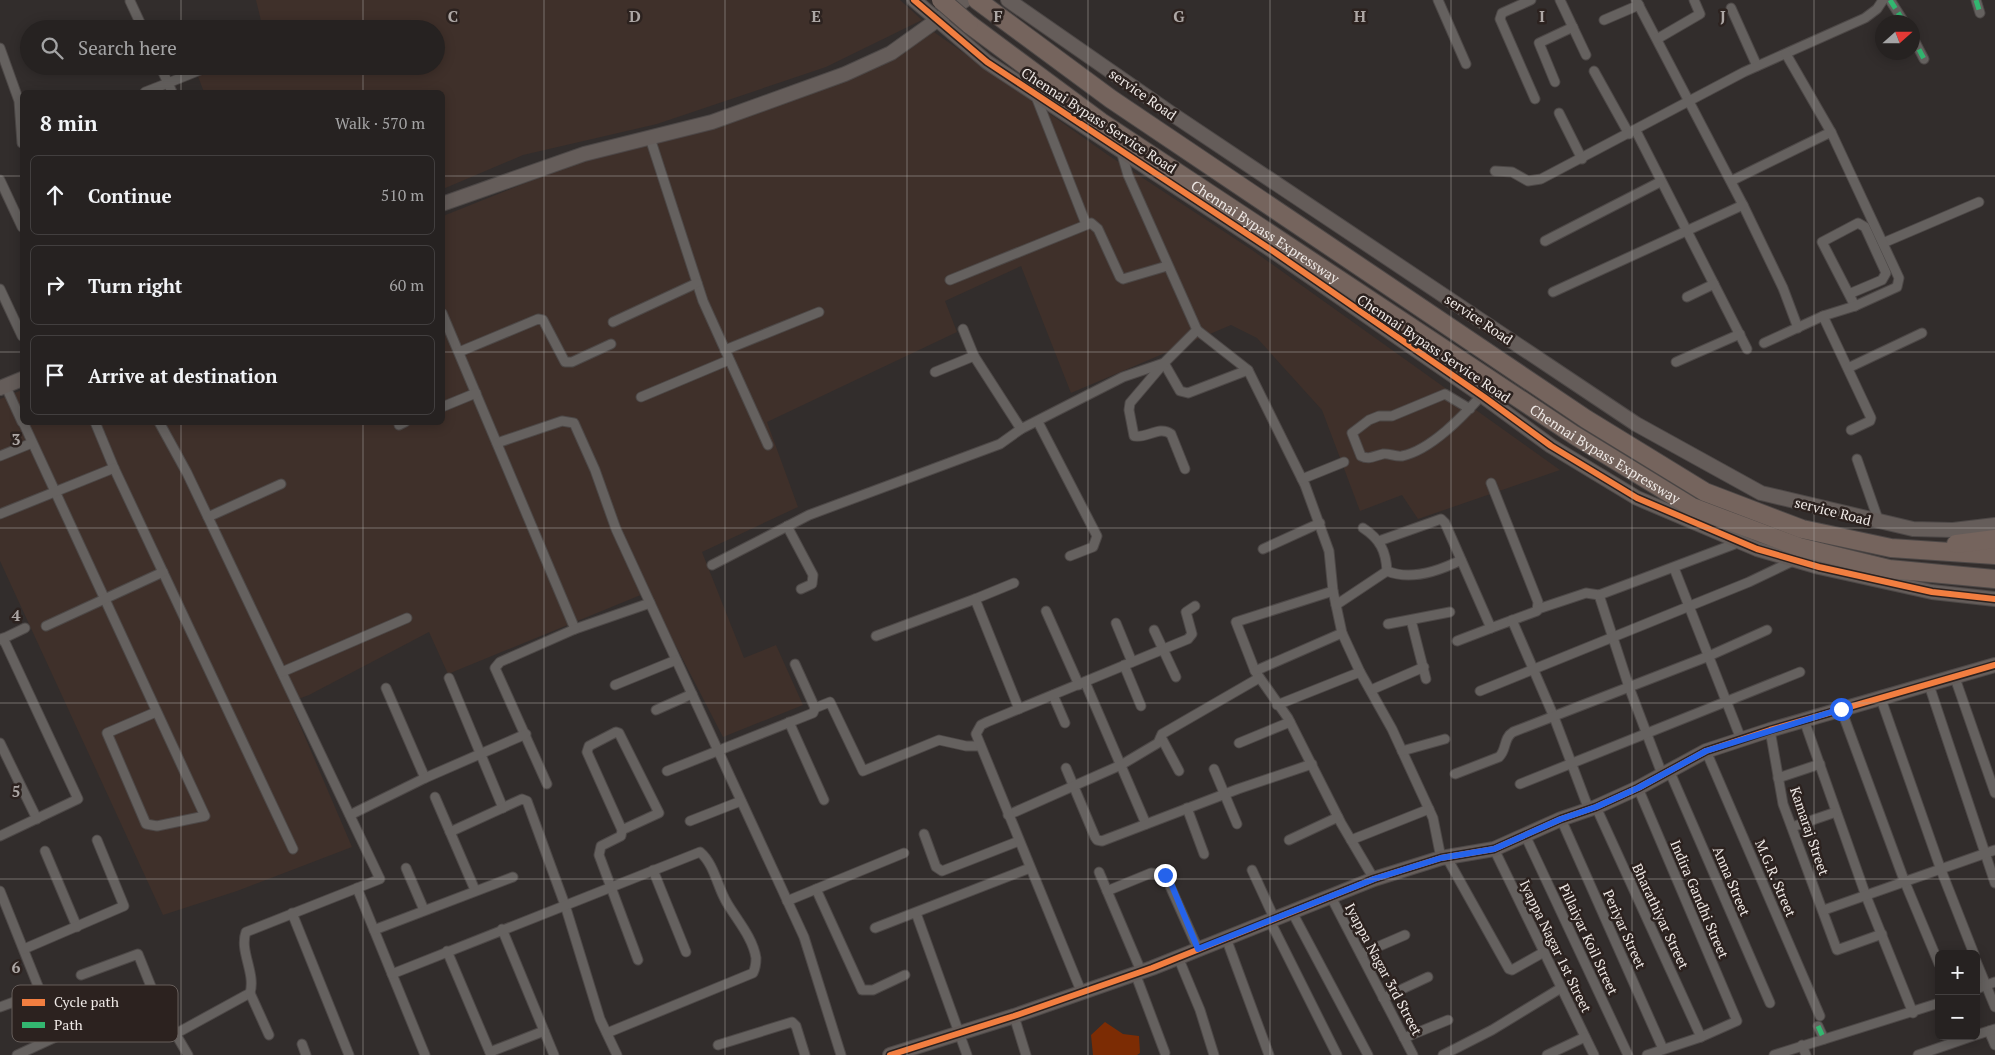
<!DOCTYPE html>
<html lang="en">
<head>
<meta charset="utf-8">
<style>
  body { margin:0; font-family:"PT Serif",serif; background:#322f2e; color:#f1f3f6 }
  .controls { position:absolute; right:15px; bottom:15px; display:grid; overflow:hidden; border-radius:8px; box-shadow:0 2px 12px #0003 }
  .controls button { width:45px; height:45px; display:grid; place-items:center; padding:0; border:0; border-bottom:1px solid #423f3f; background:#262221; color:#f1f3f6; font:25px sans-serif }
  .compass { position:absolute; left:1875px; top:15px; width:45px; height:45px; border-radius:50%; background:#262221; box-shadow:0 2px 12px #0003; rotate:69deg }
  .stop { position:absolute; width:15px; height:15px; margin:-11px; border:4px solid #2563eb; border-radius:50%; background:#fff }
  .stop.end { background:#2563eb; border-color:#fff; box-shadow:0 1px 5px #0008 }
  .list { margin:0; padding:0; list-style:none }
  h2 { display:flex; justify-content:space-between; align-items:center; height:65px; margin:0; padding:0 20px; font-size:21px }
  h2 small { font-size:16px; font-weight:400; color:#a4a4a5 }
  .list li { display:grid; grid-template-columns:32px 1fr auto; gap:15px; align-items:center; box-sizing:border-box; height:80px; margin:0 10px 10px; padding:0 10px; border:1px solid #423f3f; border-radius:8px }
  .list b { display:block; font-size:19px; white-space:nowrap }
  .list em { font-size:16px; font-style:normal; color:#a4a4a5 }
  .icon { flex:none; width:28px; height:28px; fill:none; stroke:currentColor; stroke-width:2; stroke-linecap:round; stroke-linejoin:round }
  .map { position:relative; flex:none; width:1995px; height:1055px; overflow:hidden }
  .search { position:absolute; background:#262221; box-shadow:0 2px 12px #0003; left:20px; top:20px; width:425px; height:55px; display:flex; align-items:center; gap:12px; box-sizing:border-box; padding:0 18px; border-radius:28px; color:#a4a4a5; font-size:19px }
  .panel { position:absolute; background:#262221; box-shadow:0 2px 12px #0003; left:20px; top:90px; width:425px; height:335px; border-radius:8px }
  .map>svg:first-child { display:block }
  .built { fill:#3f302a }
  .water { fill:#7c2c04 }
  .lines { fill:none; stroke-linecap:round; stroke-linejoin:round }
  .street-casing { stroke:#4d4847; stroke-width:11 }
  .secondary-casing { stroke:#4d4847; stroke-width:16 }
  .highway-casing { stroke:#4d4847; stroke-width:20 }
  .street { stroke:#65615f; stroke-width:9 }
  .secondary { stroke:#655d5a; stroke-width:14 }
  .highway { stroke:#75645d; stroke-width:18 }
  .highway-bridge-casing { stroke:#4d4847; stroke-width:20; stroke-linecap:butt }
  .highway-bridge { stroke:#75645d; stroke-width:18 }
  .quiet { stroke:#33b770; stroke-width:5; stroke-dasharray:10 5; stroke-linecap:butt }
  .cycleway-casing { stroke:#2c221f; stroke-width:9 }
  .cycleway { stroke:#f27e40; stroke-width:6 }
  .route { stroke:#2563eb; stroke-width:6 }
  .grid { fill:none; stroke:#ada7a5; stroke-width:1; stroke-opacity:0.55 }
  .labels { text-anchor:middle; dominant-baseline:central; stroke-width:5; stroke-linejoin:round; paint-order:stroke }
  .street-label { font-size:14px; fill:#efe9e6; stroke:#2c221f }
  .key { fill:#2c221f; stroke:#665e5b; stroke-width:1 }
  .key-label { font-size:14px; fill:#efe9e6 }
  .grid-label { font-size:16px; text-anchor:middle; font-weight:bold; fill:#ada7a5; stroke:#2c221f; stroke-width:5; stroke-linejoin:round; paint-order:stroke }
</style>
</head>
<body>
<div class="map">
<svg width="1995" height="1055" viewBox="0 0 1995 1055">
  <rect width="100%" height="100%" fill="#322d2c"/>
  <g class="built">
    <path d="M256 0H900L922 20 826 67 657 124 523 155 443 189 442 92H204L197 74 214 66H436V29H263Z"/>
    <path d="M934 32 1108 155 1252 250 1560 470 1418 519 1402 495 1360 511 1322 410 1257 338 1231 325 1071 393 1021 266 945 301 957 332 767 422 798 507 702 552 744 658 776 645 803 705 723 737 648 592 448 674 429 632 309 695 290 702 352 847 237 891 163 915 0 561V399L22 390V422H442L443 216 583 160 728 122 797 99 857 74Z"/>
  </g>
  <path class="water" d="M1105 1022 1123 1034 1139 1036 1140 1053 1137 1055H1093L1091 1035Z"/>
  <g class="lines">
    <defs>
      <g id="street">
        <path d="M1438 0 1466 64"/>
        <path d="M1531 0 1502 13 1500 19 1535 99"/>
        <path d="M1560 0 1586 55"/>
        <path d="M1636 0 1743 205 1783 288 1798 328"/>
        <path d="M1890 0 1904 22"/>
        <path d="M1976 0 1980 13"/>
        <path d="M130 1 143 29"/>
        <path d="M1731 8 1757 66"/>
        <path d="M1604 20 1639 5"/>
        <path d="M1912 36 1924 59"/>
        <path d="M1657 39 1700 14 1694 0"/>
        <path d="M0 48 19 101 22 143"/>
        <path d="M1594 71 1629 134"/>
        <path d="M1555 82 1539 43 1573 27"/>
        <path d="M145 92 168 83 160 66"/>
        <path d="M172 92 168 83 210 66"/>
        <path d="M1035 94 1086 224"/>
        <path d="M1559 113 1582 159"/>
        <path d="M1636 131 1747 349"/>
        <path d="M650 138 703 301 768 445"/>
        <path d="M1121 151 1128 175 1197 330 1248 370 1305 485 1329 551 1333 591 1342 633 1360 672 1392 729 1433 818 1441 858"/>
        <path d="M1495 171 1512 172 1528 181 1541 179 1744 72 1865 18 1877 9 1883 0"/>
        <path d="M0 180 22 227"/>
        <path d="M1731 181 1831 132"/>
        <path d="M1545 241 1660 182"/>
        <path d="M1883 243 1979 202"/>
        <path d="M950 280 1091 223 1098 229 1120 277 1123 279 1167 266"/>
        <path d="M0 289 22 336"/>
        <path d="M1553 292 1743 205"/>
        <path d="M1849 294 1882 280 1886 273 1865 227 1858 223 1822 242 1855 306"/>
        <path d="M1687 297 1714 284"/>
        <path d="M442 313 575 629 650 603 804 937 841 1055"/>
        <path d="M1823 316 1871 418 1870 421 1851 430"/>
        <path d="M613 322 697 283"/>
        <path d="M963 329 974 356 1021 429 1123 377 1164 363 1180 391 1188 393 1248 370"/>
        <path d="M1764 343 1823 316 1855 306 1897 287 1899 278 1831 132 1786 54"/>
        <path d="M725 350 819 312"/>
        <path d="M459 352 538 319 543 320 565 362H572L611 344"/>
        <path d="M1676 362 1740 334"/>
        <path d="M1848 368 1922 333"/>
        <path d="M935 372 974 356"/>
        <path d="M6 387 22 422"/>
        <path d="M641 397 729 360"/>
        <path d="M442 407 476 393"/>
        <path d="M1470 409 1445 394 1392 416H1379L1369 420 1352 433 1361 456C1369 460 1374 456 1383 454 1389 453 1395 457 1402 456 1431 450 1463 416 1482 395"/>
        <path d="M23 422 205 816 157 826 146 824 107 733 156 712"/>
        <path d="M95 422 114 468 293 849"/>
        <path d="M159 422 187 473 380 879 246 932C239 951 256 973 250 993L177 1033"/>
        <path d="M1038 422 1097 536 1093 547 1070 556"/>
        <path d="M399 425 405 422"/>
        <path d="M497 443 562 421 574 423 595 470 616 529 650 603"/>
        <path d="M0 456 32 443"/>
        <path d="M1857 459 1879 522"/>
        <path d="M1185 469 1171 434C1159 425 1147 439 1134 436L1129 410 1130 403 1164 363 1197 330"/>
        <path d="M1302 479 1344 462"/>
        <path d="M0 514 114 468"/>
        <path d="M208 517 281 484"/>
        <path d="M787 526 813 575 812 584 801 589"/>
        <path d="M1363 528C1380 539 1386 551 1387 571"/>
        <path d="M1379 541 1441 519 1445 523 1491 628 1537 611 1538 602 1491 483"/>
        <path d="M1263 549 1320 523"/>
        <path d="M712 565 809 515 1000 444 1021 429"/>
        <path d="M1674 568 1741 739"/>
        <path d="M1333 591 1236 622 1255 671 1288 718 1341 823 1374 879"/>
        <path d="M1599 595 1629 687 1662 774"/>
        <path d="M975 599 1014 583"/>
        <path d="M1336 605 1387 571C1411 581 1439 571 1461 560"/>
        <path d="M1538 609 1586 593 1599 595 1740 542"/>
        <path d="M1046 611 1079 685"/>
        <path d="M1411 620 1426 679"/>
        <path d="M1512 620 1554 717 1589 810"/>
        <path d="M1116 623 1132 662"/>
        <path d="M1388 624 1450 612"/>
        <path d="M46 626 163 572"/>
        <path d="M1154 630 1176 677"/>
        <path d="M876 636 975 599 1019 709"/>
        <path d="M0 640 25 628"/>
        <path d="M1457 641 1491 628"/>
        <path d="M1124 665 1141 706"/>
        <path d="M1255 671 1342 633"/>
        <path d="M282 672 407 618"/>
        <path d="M449 678 503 808"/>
        <path d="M1955 678 1995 793"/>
        <path d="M1085 682 1146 824"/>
        <path d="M615 685 676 660"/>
        <path d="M1929 685 1995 883"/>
        <path d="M386 688 425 778"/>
        <path d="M1371 690 1424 667"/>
        <path d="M1480 691 1749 582 1795 560"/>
        <path d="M1053 695 1065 723"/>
        <path d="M1881 699 1941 870 1974 954"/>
        <path d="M1277 705 1360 672"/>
        <path d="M815 708 830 702 863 771 939 740 966 746H979"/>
        <path d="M1841 709 1904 880 1939 964"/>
        <path d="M656 710 692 694"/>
        <path d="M1804 720 1866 896 1913 1013"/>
        <path d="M789 722 824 800"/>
        <path d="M1770 730 1783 804 1837 950 1882 934"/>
        <path d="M1161 737 1179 771"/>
        <path d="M0 743 37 819"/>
        <path d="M1239 743 1290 722"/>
        <path d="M1402 751 1445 739"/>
        <path d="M1706 751 1820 1016"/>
        <path d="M1066 768 1095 837 1097 840 1102 841 1238 789 1312 764"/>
        <path d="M1214 769 1237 824"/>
        <path d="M1669 770 1770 1003"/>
        <path d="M667 771 813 713 815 708 795 664"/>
        <path d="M1455 774 1499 757C1507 750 1503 738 1513 732L1709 656 1767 630"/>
        <path d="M1778 778 1820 764"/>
        <path d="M547 784 495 668 500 662 575 629"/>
        <path d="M1520 784 1800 672"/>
        <path d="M1638 788 1737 1021 1701 1037 1647 1055"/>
        <path d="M435 797 475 890"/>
        <path d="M1596 807 1701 1037"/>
        <path d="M1187 808 1204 854"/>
        <path d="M350 815 425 778 526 734"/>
        <path d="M1008 815 1121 765 1158 743 1162 734 1259 678"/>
        <path d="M1561 819 1663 1049"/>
        <path d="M690 821 741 801"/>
        <path d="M1792 827 1836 812"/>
        <path d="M622 830 659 813 619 733 616 732 589 746 587 752 622 830 621 836 601 846 599 855 638 960"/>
        <path d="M450 832 522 799 527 801 565 905 600 1019 617 1055"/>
        <path d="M924 834 936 867 942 871 1019 841"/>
        <path d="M1525 835 1628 1055"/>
        <path d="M0 836 78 799 3 638"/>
        <path d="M1289 840 1338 817"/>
        <path d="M1351 840 1429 809"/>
        <path d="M1494 849 1594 1055"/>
        <path d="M45 851 77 927"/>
        <path d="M1447 858 1509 969 1512 970 1544 952"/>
        <path d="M406 868 424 910"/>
        <path d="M653 870 686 952"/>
        <path d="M1252 870 1275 920"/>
        <path d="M1099 872 1141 971"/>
        <path d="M357 888 425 1055"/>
        <path d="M816 889 862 990H873L905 975"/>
        <path d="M0 891 58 1036 70 1032"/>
        <path d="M1107 891 1151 873 1165 875 1198 949"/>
        <path d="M1330 895 1413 1055"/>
        <path d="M787 901 904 853"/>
        <path d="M1824 910 1995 850"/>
        <path d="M1292 912 1368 1055"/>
        <path d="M292 913 349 1055"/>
        <path d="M916 913 967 1055"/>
        <path d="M1270 921 1337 1055"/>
        <path d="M875 928 1030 868"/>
        <path d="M502 929 554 1055"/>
        <path d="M374 930 513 877"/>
        <path d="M1226 938 1269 1055"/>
        <path d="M24 949 124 906 97 840"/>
        <path d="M447 951 491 1055"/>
        <path d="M1361 954 1405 935"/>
        <path d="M1178 957 1200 1010 1214 1055"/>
        <path d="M1976 961 1995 1007"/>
        <path d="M1135 973 1165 1053"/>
        <path d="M392 974 700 852C715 865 717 887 727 903 737 920 753 938 756 958 756 963 755 969 753 973L607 1033"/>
        <path d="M81 975 138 954 158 1004 188 1055"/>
        <path d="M1976 989 1995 982"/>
        <path d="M1081 991 976 734 981 725 987 722 1188 639 1192 634 1186 612 1195 606"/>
        <path d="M250 993 269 1035"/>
        <path d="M1383 998 1428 977"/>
        <path d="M0 1007 41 992"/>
        <path d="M1014 1016 1026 1055"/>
        <path d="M103 1022 157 1000"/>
        <path d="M1818 1026 1824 1039"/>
        <path d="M1989 1031 1995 1045"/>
        <path d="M1976 1035 1995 1029"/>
        <path d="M1404 1038 1448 1020"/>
        <path d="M302 1044 306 1055"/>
        <path d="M718 1045 792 1022 796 1026 805 1055"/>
        <path d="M1802 1045 1806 1055"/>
        <path d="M490 1052 544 1031"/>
        <path d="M17 1055 58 1036"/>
        <path d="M1443 1055 1492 1030 1561 988"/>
        <path d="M1547 1055 1585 1037"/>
        <path d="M1774 1055 1939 1003"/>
        <path d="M1918 1055 1973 1036"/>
      </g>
      <g id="secondary">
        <path d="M914 0 987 62 1273 251 1484 397 1551 446 1637 498 1757 549 1819 567 1932 592 1995 599"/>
        <path d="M1008 0 1172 114 1636 424 1761 493 1913 529 1953 530 1995 525"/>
        <path d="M442 204 584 154 712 122 845 74 891 53 965 0"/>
        <path d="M0 388 22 379"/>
        <path d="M890 1055 1014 1016 1152 968 1374 879 1441 858 1494 849 1561 819 1596 807 1638 788 1706 751 1770 730 1995 665"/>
      </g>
      <g id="highway">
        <path d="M977 0 1111 99 1586 419 1705 492 1802 529 1891 548 1995 555"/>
        <path id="s1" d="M969 24 1101 122 1574 435 1692 507 1799 547 1889 569 1995 579"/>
        <path d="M1956 544 1995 539"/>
      </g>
    </defs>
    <use href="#street" class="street-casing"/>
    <use href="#secondary" class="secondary-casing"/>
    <use href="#highway" class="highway-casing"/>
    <use href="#street" class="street"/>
    <use href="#secondary" class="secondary"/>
    <use href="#highway" class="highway"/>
    <defs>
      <path id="highway-bridge" d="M941 0 969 24"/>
    </defs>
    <use href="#highway-bridge" class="highway-bridge-casing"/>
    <use href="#highway-bridge" class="highway-bridge"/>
    <g class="quiet">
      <path d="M1890 0 1904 22"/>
      <path d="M1976 0 1980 13"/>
      <path d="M1912 36 1924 59"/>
      <path d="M1818 1026 1824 1039"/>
    </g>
    <defs>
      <g id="cycleway">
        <path d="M914 0 987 62 1273 251 1484 397 1551 446 1637 498 1757 549 1819 567 1932 592 1995 599"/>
        <path d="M890 1055 1014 1016 1152 968 1374 879 1441 858 1494 849 1561 819 1596 807 1638 788 1706 751 1770 730 1995 665"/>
      </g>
    </defs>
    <use href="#cycleway" class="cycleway-casing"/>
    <use href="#cycleway" class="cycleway"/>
  </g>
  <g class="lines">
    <path class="route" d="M1165 875 1170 881 1198 949 1374 879 1441 858 1494 849 1561 819 1596 807 1638 788 1706 751 1841 709"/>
  </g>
  <path class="grid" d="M181 0V29M363 0V29M544 0V1055M725 0V1055M907 0V1055M1088 0V1055M1270 0V1055M1451 0V1055M1632 0V1055M1814 0V1055M181 66V92M363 66V92M0 176H22M442 176H1995M0 352H22M442 352H1995M181 422V1055M363 422V1055M0 528H1995M0 703H1995M0 879H1995"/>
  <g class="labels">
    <g class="street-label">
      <text transform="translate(1143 94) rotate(35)">service Road</text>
      <text transform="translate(1099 120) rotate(33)">Chennai Bypass Service Road</text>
      <text stroke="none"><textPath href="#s1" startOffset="362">Chennai Bypass Expressway</textPath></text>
      <text transform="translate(1479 319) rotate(34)">service Road</text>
      <text transform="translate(1434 348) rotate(34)">Chennai Bypass Service Road</text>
      <text stroke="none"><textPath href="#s1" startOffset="768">Chennai Bypass Expressway</textPath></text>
      <text transform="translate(1833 511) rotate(14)">service Road</text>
      <text transform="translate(1810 831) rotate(71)">Kamaraj Street</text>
      <text transform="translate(1776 878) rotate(67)">M.G.R. Street</text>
      <text transform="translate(1732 881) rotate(67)">Anna Street</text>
      <text transform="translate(1700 899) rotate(67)">Indira Gandhi Street</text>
      <text transform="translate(1661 916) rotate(65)">Bharathiyar Street</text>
      <text transform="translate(1625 929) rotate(66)">Periyar Street</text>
      <text transform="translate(1589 939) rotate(65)">Pillaiyar Koil Street</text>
      <text transform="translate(1556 946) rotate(64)">Iyappa Nagar 1st Street</text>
      <text transform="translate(1384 969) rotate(62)">Iyappa Nagar 3rd Street</text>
    </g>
  </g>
  <rect x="12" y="985" width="166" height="57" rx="8" class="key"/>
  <rect x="22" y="999" width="23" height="7" fill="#f27e40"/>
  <rect x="22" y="1022" width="23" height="6" fill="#33b770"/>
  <g class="key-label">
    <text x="54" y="1007">Cycle path</text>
    <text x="54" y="1030">Path</text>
  </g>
  <g class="grid-label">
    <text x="453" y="22">C</text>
    <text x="635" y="22">D</text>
    <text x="816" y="22">E</text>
    <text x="998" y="22">F</text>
    <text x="1179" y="22">G</text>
    <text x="1360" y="22">H</text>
    <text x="1542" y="22">I</text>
    <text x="1723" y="22">J</text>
    <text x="16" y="445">3</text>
    <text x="16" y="621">4</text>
    <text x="16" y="797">5</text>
    <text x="16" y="973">6</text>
  </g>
</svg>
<div class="controls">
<button>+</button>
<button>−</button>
</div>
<svg class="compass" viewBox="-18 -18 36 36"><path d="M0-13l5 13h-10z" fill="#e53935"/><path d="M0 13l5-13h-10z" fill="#a4a4a5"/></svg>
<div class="stop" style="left:1841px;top:709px"></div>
<div class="stop end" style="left:1165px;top:875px"></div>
<div class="search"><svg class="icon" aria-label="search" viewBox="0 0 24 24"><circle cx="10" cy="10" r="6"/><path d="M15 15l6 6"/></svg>Search here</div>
<section class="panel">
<h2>8 min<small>Walk · 570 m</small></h2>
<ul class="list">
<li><svg class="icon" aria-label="ahead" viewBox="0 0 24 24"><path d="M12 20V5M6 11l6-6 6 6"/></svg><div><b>Continue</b></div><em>510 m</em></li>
<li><svg class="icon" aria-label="right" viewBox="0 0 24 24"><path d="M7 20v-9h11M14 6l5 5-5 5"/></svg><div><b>Turn right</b></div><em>60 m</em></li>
<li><svg class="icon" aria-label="arrive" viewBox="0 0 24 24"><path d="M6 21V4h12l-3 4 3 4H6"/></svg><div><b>Arrive at destination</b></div></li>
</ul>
</section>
</div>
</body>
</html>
